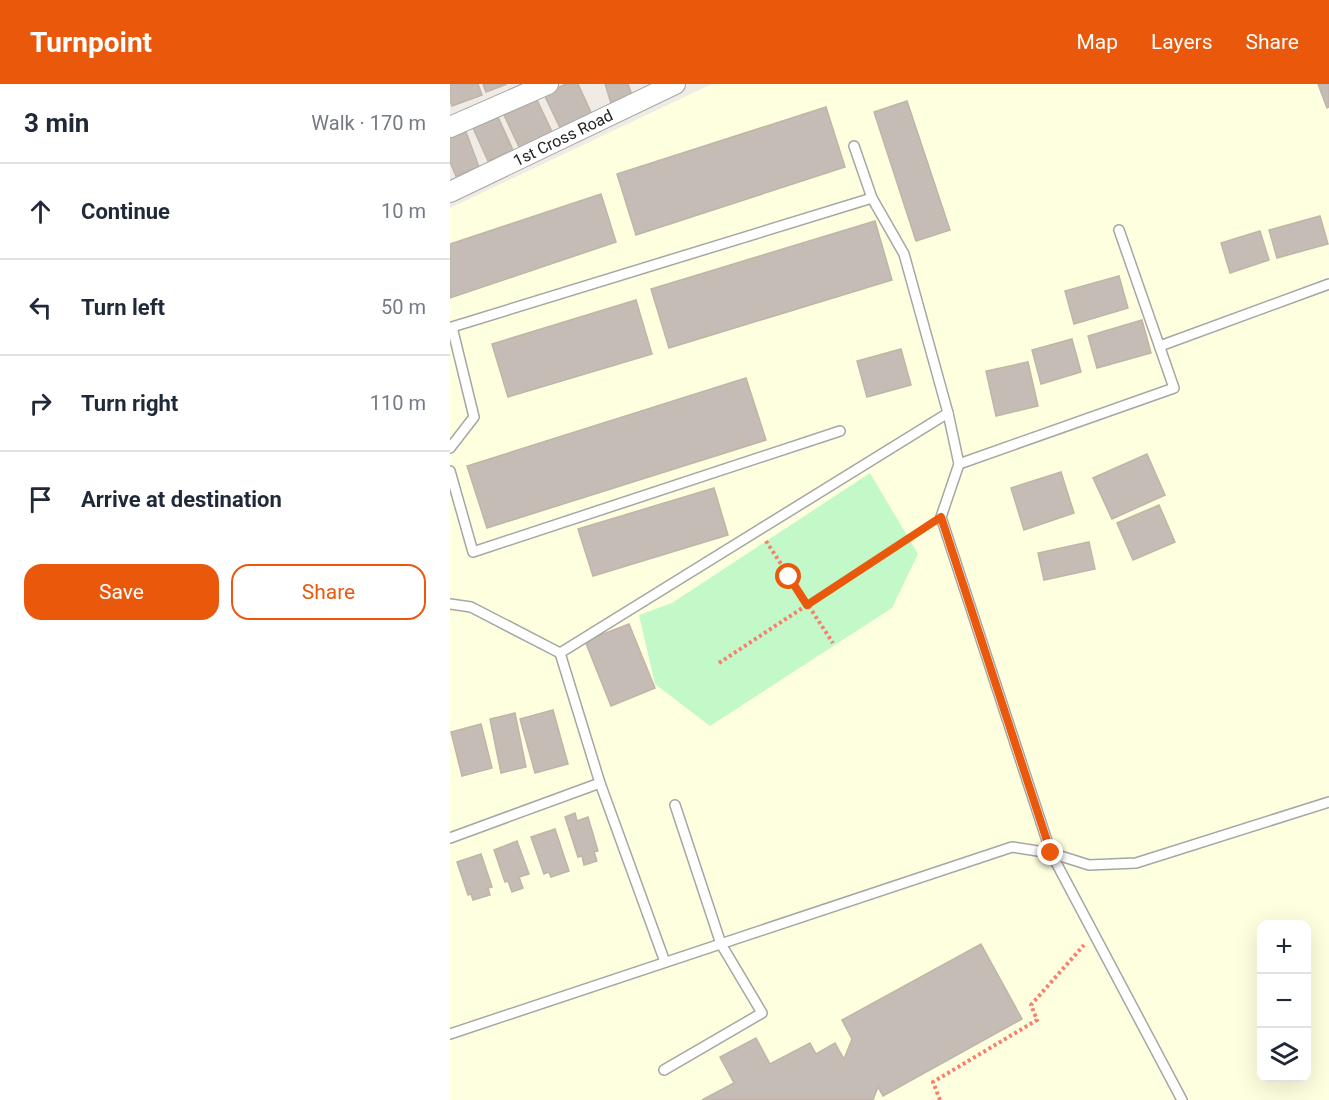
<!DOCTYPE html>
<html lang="en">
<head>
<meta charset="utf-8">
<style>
  body { margin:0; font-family:Roboto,sans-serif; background:#f6f6f7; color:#1f2937 }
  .controls { position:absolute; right:18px; bottom:18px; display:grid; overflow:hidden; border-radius:12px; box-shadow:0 6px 24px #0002 }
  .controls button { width:54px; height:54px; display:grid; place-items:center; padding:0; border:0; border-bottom:2px solid #e0e1e3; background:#fff; color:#1f2937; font:30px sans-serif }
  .stop { position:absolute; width:18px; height:18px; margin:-14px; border:4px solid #ea580c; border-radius:50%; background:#fff }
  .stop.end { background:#ea580c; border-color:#fff; box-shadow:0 2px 6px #0008 }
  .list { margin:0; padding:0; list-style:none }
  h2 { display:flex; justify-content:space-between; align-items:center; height:78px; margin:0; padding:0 24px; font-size:26px }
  h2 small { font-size:20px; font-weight:400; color:#747a83 }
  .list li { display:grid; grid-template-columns:39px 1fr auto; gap:18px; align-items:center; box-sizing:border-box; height:96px; padding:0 24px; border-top:2px solid #e0e1e3 }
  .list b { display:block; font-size:22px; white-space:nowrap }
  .list em { font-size:20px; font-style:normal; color:#747a83 }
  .actions { display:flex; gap:12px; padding:18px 24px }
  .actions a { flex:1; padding:14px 0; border:2px solid #ea580c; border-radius:18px; text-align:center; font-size:21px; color:#ea580c }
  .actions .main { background:#ea580c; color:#fff }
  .icon { flex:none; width:33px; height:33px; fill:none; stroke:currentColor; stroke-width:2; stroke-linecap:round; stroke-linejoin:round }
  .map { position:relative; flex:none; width:879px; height:1016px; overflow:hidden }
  header { display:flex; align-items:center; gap:36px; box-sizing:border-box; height:84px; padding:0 30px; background:#ea580c; color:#fff }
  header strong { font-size:28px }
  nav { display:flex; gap:33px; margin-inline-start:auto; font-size:21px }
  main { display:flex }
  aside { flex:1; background:#fff }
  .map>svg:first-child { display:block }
  .education { fill:#feffdf; fill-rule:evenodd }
  .park { fill:#c3f9c8 }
  .building { fill:#c4bcb5; stroke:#c1b4a8; stroke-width:1.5 }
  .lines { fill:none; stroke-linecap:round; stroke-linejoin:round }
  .lane-casing { stroke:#a6a6a6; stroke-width:12 }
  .street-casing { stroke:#a6a6a6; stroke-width:22 }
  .path { stroke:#f97f6d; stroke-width:4; stroke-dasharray:3 3; stroke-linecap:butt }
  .lane { stroke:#fff; stroke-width:9 }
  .street { stroke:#fff; stroke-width:20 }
  .route { stroke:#ea580c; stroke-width:8 }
  .labels { text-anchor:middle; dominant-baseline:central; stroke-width:4.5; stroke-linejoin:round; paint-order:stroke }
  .street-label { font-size:16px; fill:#1f1f1f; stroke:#fff }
</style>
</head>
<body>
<header>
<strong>Turnpoint</strong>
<nav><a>Map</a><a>Layers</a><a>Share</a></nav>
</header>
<main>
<aside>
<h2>3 min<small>Walk · 170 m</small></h2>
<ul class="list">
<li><svg class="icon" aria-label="ahead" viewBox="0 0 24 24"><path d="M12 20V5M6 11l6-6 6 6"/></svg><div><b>Continue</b></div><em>10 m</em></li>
<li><svg class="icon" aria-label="left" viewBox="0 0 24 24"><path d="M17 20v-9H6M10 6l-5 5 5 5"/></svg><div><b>Turn left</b></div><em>50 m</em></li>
<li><svg class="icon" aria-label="right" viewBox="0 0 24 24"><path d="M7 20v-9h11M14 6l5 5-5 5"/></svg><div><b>Turn right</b></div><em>110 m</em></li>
<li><svg class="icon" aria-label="arrive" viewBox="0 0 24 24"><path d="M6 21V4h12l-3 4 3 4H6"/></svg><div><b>Arrive at destination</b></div></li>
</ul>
<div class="actions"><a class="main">Save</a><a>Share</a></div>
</aside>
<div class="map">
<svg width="879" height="1016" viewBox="0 0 879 1016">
  <rect width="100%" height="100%" fill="#f0ece5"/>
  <path class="education" d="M262 0H879V1016H0V124ZM812 840H856V994H812Z"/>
  <path class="park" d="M420 389 468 470 442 524 260 642 205 600 189 531 222 519Z"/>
  <g class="building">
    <path d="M0 0H28L32 11 2 22 0 16Z"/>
    <path d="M33 0H57L36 8Z"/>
    <path d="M116 0H128L143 33 112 48 94 10Z"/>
    <path d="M155 0H178L182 11 161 19Z"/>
    <path d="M868 0H879V23L877 24Z"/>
    <path d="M87 16 103 50 70 65 54 31Z"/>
    <path d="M457 17 500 146 466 157 424 28Z"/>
    <path d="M376 23 395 83 186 151 167 90Z"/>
    <path d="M48 33 63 66 38 77 23 44Z"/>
    <path d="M16 48 29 83 6 92 0 78V55Z"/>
    <path d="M151 110 166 158 0 214V160Z"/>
    <path d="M870 132 878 160 827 174 819 146Z"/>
    <path d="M425 137 442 196 219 264 201 205Z"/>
    <path d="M810 147 819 176 780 189 771 159Z"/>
    <path d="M669 192 678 224 624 240 615 207Z"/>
    <path d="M186 216 202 270 58 313 42 260Z"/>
    <path d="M692 236 701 269 647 284 638 252Z"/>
    <path d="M622 255 631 288 591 300 582 266Z"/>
    <path d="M451 265 461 301 417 313 407 277Z"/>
    <path d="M578 278 588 322 546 332 536 287Z"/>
    <path d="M296 294 316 356 37 444 17 382Z"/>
    <path d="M697 370 715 411 662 435 643 394Z"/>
    <path d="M611 388 624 429 574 446 561 404Z"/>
    <path d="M264 404 278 451 143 492 128 445Z"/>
    <path d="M709 421 725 458 683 476 667 439Z"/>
    <path d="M639 458 645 485 594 496 588 469Z"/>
    <path d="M179 540 205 604 161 622 135 557Z"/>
    <path d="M103 626 118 680 85 689 70 635Z"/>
    <path d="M65 629 76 683 51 689 40 635Z"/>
    <path d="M31 640 42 684 12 692 1 648Z"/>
    <path d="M125 729 127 737 138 733 148 767 144 768 147 777 134 781 132 772 128 773 115 733Z"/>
    <path d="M105 745 119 787 101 793 99 788 94 790 81 753Z"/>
    <path d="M67 757 79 790 69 793 73 804 62 808 58 797 55 798 44 766Z"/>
    <path d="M31 770 42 803 38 804 40 811 23 816 21 810 18 811 7 778Z"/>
    <path d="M531 860 572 935 433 1012 428 1003 423 1016H252L284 999 270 973 306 954 320 980 360 959 366 970 385 959 394 975 402 955 392 936Z"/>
  </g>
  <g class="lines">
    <defs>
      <g id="lane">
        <path d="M404 62 422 114"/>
        <path d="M710 262 879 200"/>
        <path d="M0 364 24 333 2 243 422 114 454 170 498 329"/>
        <path d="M509 380 724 304 669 146"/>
        <path d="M0 387 23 468 390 347"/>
        <path d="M0 520 21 523 110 569"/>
        <path d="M150 699 215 878"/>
        <path d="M0 754 150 699 110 569 498 329 509 380 491 433 601 769 732 1016"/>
        <path d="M0 950 562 763 601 769 639 781 686 779 879 718"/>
        <path d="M214 986 312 929 271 860 225 721"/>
      </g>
      <g id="street">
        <path d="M0 43 98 0"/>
        <path d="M0 108 225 0"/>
      </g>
    </defs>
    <use href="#lane" class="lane-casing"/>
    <use href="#street" class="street-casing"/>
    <g class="path">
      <path d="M316 457 383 559"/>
      <path d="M269 579 480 440"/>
      <path d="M490 1016 483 998 587 936 581 921 634 861"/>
    </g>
    <use href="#lane" class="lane"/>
    <use href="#street" class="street"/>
  </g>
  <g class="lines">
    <path class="route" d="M339 493 357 521 491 433 601 769"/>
  </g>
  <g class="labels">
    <g class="street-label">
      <text transform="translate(113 54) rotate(-26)">1st Cross Road</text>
    </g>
  </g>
</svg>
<div class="controls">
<button>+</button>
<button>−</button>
<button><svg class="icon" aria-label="layers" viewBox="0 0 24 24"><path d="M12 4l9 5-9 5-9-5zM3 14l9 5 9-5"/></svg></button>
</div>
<div class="stop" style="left:339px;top:493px"></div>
<div class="stop end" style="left:601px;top:769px"></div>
</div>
</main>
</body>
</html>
